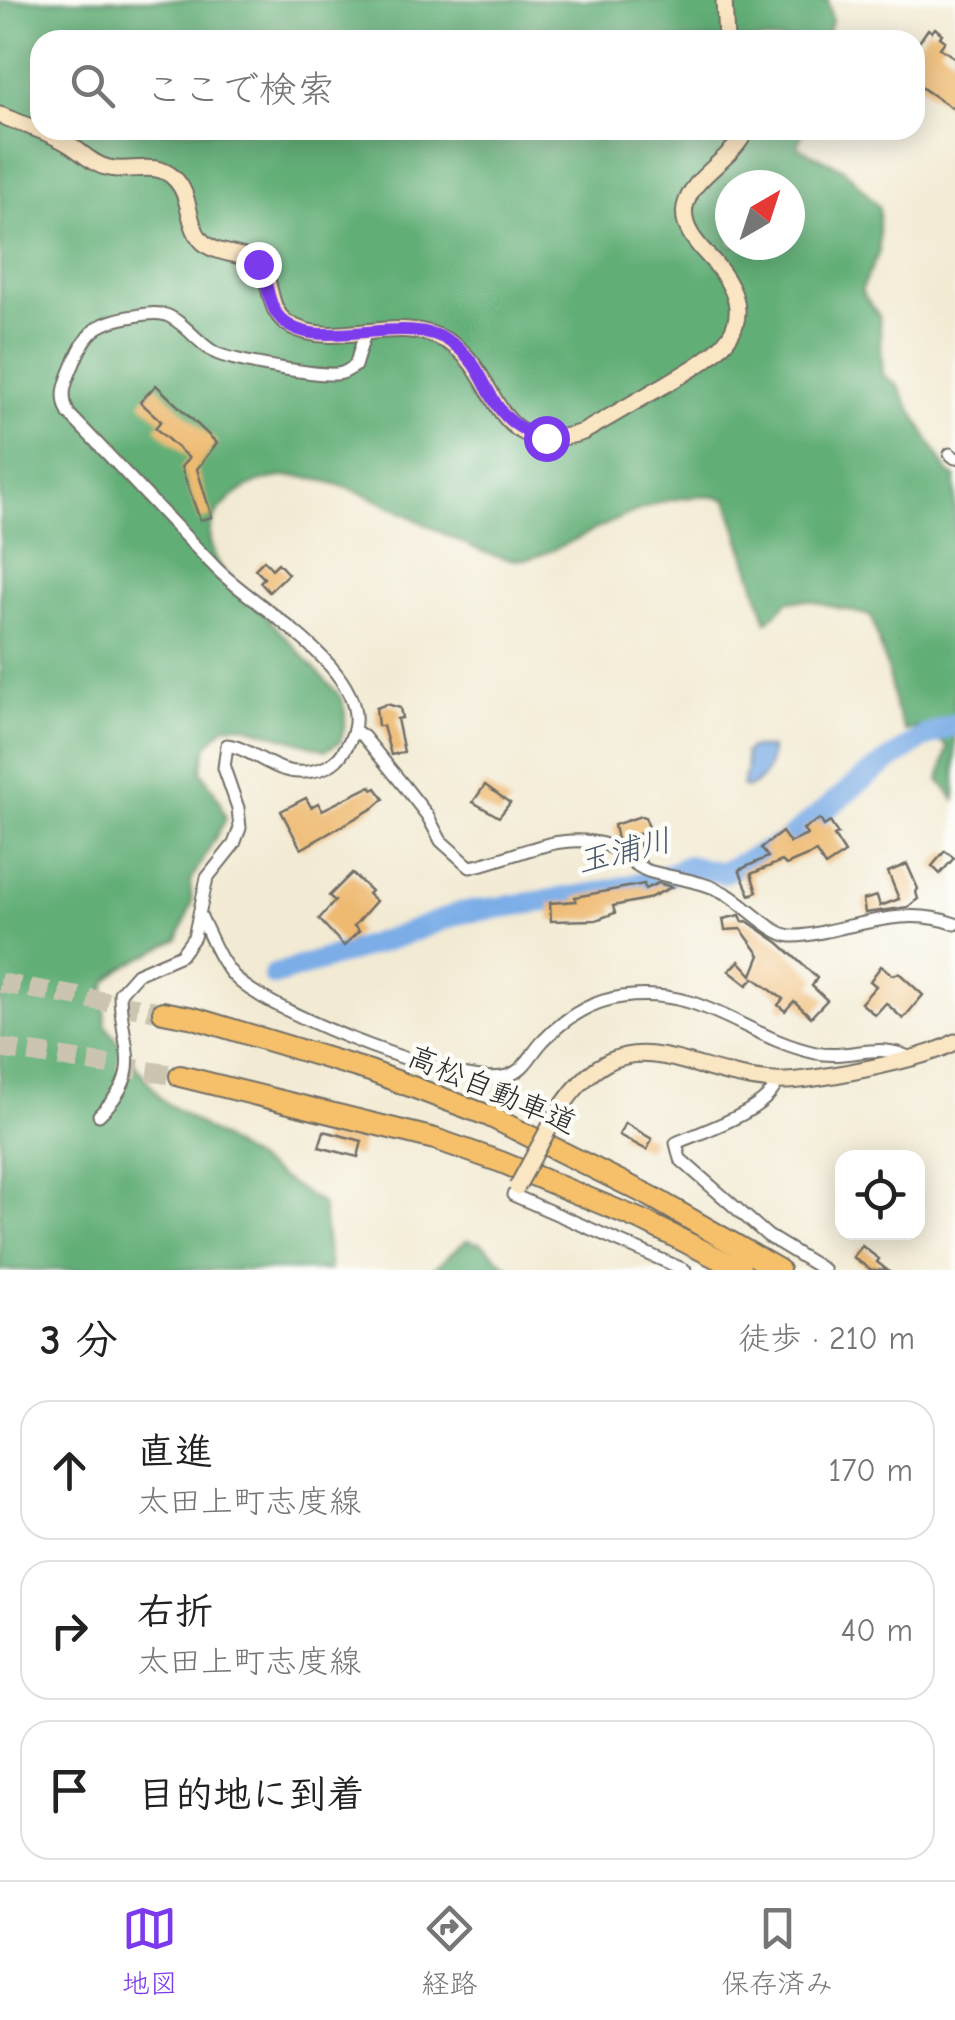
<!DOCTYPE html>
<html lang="ja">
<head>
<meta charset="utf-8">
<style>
  body { margin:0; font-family:"Comic Neue","Klee One",sans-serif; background:#f6f6f6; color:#222 }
  .controls { position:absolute; right:30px; bottom:30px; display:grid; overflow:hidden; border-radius:20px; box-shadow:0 5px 25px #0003 }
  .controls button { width:90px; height:90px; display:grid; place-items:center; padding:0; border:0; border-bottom:2px solid #e0e0e0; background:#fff; color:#222; font:50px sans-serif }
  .compass { position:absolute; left:715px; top:170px; width:90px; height:90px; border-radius:50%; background:#fff; box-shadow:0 5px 25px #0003; rotate:39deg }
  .stop { position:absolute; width:30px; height:30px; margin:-22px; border:8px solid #7c3aed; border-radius:50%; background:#fff }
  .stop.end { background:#7c3aed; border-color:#fff; box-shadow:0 2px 10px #0008 }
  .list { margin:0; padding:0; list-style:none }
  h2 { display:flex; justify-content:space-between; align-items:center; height:130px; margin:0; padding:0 40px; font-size:42px }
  h2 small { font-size:32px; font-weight:400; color:#767676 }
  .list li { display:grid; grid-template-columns:65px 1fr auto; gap:30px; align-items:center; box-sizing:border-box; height:140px; margin:0 20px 20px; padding:0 20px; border:2px solid #e0e0e0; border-radius:30px }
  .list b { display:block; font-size:38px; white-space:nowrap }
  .list p { margin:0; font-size:32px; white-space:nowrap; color:#767676 }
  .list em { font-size:32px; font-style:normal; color:#767676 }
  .icon { flex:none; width:55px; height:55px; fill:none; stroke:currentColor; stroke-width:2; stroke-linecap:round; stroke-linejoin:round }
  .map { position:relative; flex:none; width:955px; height:1270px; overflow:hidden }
  .search { position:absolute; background:#fff; box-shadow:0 5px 25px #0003; left:30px; right:30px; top:30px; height:110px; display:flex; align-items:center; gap:25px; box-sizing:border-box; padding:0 35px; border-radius:30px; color:#767676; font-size:38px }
  .sheet { height:610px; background:#fff }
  nav { display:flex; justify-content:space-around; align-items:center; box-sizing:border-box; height:140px; border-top:2px solid #e0e0e0; background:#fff; font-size:28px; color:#767676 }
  nav a { display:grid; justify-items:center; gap:5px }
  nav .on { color:#7c3aed }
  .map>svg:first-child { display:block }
  .forest { fill:#62ae77; stroke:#466c51; stroke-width:2.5; fill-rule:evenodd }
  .water { fill:#7cade7; stroke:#546c89; stroke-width:2.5 }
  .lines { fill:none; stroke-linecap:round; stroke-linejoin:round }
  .river { stroke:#7cade7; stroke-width:22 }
  .building { fill:#eeb970 }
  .highway-tunnel { stroke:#cac4b1; stroke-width:20; stroke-dasharray:20 10; stroke-linecap:butt }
  .street-casing { stroke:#716e66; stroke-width:15 }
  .secondary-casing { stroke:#716e66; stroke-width:19 }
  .highway-casing { stroke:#716e66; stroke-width:24 }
  .street { stroke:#fff; stroke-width:11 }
  .secondary { stroke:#fbe6c4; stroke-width:15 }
  .highway { stroke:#f6c06b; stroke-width:20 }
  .secondary-bridge-casing { stroke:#716e66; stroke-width:19; stroke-linecap:butt }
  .secondary-bridge { stroke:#fbe6c4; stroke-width:15 }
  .route { stroke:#7c3aed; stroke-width:12 }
  .labels { text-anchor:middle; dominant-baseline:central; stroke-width:9; stroke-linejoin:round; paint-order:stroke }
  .street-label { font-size:30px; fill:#2b2b2b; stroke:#fdfcf7 }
  .water-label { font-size:32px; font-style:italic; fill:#47586d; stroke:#fdfcf7 }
</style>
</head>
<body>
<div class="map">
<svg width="955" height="1270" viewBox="0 0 955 1270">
  <rect width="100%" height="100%" fill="#fdfcf7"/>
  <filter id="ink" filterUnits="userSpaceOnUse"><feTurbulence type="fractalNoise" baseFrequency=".01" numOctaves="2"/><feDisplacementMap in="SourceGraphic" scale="20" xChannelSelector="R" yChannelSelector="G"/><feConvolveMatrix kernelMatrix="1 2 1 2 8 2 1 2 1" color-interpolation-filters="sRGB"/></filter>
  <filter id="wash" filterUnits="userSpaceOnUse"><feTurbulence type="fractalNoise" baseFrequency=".0048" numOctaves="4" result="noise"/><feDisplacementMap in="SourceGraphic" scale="40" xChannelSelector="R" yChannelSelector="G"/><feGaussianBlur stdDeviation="2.25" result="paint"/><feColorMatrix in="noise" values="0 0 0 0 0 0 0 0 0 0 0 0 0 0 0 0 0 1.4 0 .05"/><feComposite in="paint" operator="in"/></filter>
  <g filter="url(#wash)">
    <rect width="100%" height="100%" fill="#f2ead3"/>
    <g class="forest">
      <path d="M0 0H828L832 22 824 40H40V130H804L797 147 844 169 879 207V252L861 291 879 316 883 375 897 385 948 473 955 477V800L939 780 948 747 921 727 905 731 895 707 888 671 871 616 807 600 788 601 767 622 727 499C672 488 625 516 576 539 560 546 543 556 526 559 501 562 476 549 453 538 384 506 282 433 218 512 203 532 210 548 221 568L339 695C348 711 346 725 340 742L326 750 242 725 225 726 206 747 201 771 218 798 226 819 190 882 192 903 178 939 121 969 106 982 103 995 106 1026 162 1100 322 1204 330 1270H0ZM730 185H790V245H730Z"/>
      <path d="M467 1240 482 1244 512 1270H432Z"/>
    </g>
    <path class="water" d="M750 748H771C771 766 764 783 746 788L742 785 747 768 745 753Z"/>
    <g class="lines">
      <path class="river" d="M274 975 402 935 460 913 594 894 662 878 688 866 722 873 785 842 868 775 924 737 955 724"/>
    </g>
    <g id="blocks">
      <g class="building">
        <path d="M935 28 942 34 940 37 945 41 940 48 955 58V110L915 83V48L928 29 932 32Z"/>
        <path d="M156 385 217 443 197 469 212 517 200 520 181 467 189 458 155 428 161 421 140 402Z"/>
        <path d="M264 560 272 569 278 563 288 574 269 592 260 582 264 578 255 569Z"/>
        <path d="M387 704 400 708 402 718 397 719 404 752 391 755 383 726H378L376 708Z"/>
        <path d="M485 785 510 803 499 817 473 802Z"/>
        <path d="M371 786 373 790 376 788 384 799 375 807 301 849 281 811 306 798 311 807 318 803 322 810Z"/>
        <path d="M641 816 645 817 650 830 636 835 645 860 617 840 614 825Z"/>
        <path d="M820 819 824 826 830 822 838 834 834 836 845 853 825 866 816 852 786 865 782 861 751 874 757 892 750 895 739 870 768 857 761 848 782 832 790 843 807 835 803 829Z"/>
        <path d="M945 851 954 858 940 874 932 866Z"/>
        <path d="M907 864 918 889 916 892 918 899 908 907 865 913 863 900 877 896 880 906 899 899 888 872Z"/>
        <path d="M352 873 371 891 368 894 376 901 354 926 359 931 344 946 319 919 335 901 329 896Z"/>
        <path d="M658 883 672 887 647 899 613 906 615 913 596 920 551 921 550 903 576 901 575 897 644 884 645 889Z"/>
        <path d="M740 915 743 922 747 921 779 943 817 978 812 986 827 1000 811 1017 794 1001 785 1011 778 1005 783 999 754 978 747 985 729 971 739 961 752 975 760 955 741 929 725 930 723 919Z"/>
        <path d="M881 966 893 975 899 973 923 995 903 1019 886 1003 875 1015 861 1003 876 986 870 981Z"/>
        <path d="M625 1123 652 1139 647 1150 619 1135Z"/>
        <path d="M324 1131 362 1141 358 1157 319 1147Z"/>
        <path d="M862 1246 879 1259 877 1262 887 1270H871L853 1257Z"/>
      </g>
    </g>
  </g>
  <g filter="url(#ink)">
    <use href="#blocks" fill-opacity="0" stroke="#716e66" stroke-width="2.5"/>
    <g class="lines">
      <g class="highway-tunnel">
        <path d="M0 983 163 1012"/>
        <path d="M0 1048 180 1076"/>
      </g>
      <defs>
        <g id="street">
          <path d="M950 454 955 458"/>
          <path d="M354 730 364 737 405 787 427 815 441 841 470 867C514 859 556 831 603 844 620 849 631 865 648 871 675 879 703 880 728 895 745 905 773 935 791 936 806 937 821 932 836 929 877 920 915 909 955 924"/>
          <path d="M200 915C211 937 220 964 239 981 274 1013 463 1090 507 1076 526 1070 531 1053 544 1040 566 1017 591 1001 622 997 704 986 743 1037 816 1053 850 1060 880 1040 912 1059"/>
          <path d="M777 1081C770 1110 703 1131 676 1143L680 1159 768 1236 824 1270"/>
          <path d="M99 1115C147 1070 120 1048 120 993L137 974 181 955 194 937 207 878 234 844 240 828 238 808 224 768 227 745C254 748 277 779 313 771 334 767 342 757 351 738 380 675 253 606 217 569 167 518 119 465 69 414 59 395 66 382 74 363 87 329 100 321 135 316 144 314 157 312 166 315 183 321 198 343 214 352 230 361 326 378 342 373 346 372 351 368 355 366L366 330"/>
          <path d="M513 1195 685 1270"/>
        </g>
        <g id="secondary">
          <path d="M724 0 726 40"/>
          <path d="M0 115C23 125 49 131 70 145 82 152 93 165 109 168 131 173 155 160 174 178 192 195 186 222 201 240 215 256 240 251 256 263 276 278 263 311 292 326 338 350 398 312 447 341 503 373 488 462 583 432 610 417 636 401 663 386 717 355 770 326 712 260 699 246 681 228 685 207 692 175 733 160 746 130"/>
          <path d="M555 1117C623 1006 680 1075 774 1081 808 1083 928 1059 955 1042"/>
        </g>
        <g id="highway">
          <path d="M163 1012 194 1018 370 1071 489 1116 652 1197 779 1270"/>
          <path d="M180 1076 435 1139 501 1162 646 1222 741 1270"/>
        </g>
      </defs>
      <use href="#street" class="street-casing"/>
      <use href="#secondary" class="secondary-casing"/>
      <use href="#highway" class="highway-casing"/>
      <use href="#street" class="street"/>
      <use href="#secondary" class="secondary"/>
      <use href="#highway" class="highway"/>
      <defs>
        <path id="secondary-bridge" d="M517 1187 555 1117"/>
      </defs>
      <use href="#secondary-bridge" class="secondary-bridge-casing"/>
      <use href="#secondary-bridge" class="secondary-bridge"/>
    </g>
  </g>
  <g class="lines" filter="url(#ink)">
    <path class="route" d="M258 264C269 279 266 299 277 314 311 360 403 308 452 343 496 374 481 421 546 438"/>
  </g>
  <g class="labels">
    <g class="street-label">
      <text transform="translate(492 1090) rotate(23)">高松自動車道</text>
    </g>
    <g class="water-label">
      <text transform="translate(624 851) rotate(-14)">玉浦川</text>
    </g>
  </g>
</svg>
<div class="controls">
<button><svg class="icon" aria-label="locate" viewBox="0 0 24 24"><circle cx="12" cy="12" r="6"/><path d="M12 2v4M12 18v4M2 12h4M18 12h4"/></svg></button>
</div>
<svg class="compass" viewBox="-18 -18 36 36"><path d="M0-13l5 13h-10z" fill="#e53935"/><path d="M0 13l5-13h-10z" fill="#767676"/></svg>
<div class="stop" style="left:546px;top:438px"></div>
<div class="stop end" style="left:258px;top:264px"></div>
<div class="search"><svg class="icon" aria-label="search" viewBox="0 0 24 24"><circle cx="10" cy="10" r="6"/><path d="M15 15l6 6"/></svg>ここで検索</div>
</div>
<section class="sheet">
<h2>3 分<small>徒歩 · 210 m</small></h2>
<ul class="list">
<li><svg class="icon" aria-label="ahead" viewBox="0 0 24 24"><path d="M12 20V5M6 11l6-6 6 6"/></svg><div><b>直進</b><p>太田上町志度線</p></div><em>170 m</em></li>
<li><svg class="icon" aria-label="right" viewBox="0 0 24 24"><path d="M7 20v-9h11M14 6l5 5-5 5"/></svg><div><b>右折</b><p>太田上町志度線</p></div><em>40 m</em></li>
<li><svg class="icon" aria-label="arrive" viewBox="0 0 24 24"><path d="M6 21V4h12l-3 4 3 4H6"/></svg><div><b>目的地に到着</b></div></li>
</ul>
</section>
<nav>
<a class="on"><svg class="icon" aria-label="map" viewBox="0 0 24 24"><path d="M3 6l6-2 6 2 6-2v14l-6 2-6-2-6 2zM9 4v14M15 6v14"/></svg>地図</a>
<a><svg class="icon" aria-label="directions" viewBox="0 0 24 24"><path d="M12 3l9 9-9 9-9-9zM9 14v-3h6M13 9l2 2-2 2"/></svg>経路</a>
<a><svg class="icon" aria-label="saved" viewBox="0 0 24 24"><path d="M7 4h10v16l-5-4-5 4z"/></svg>保存済み</a>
</nav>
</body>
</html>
